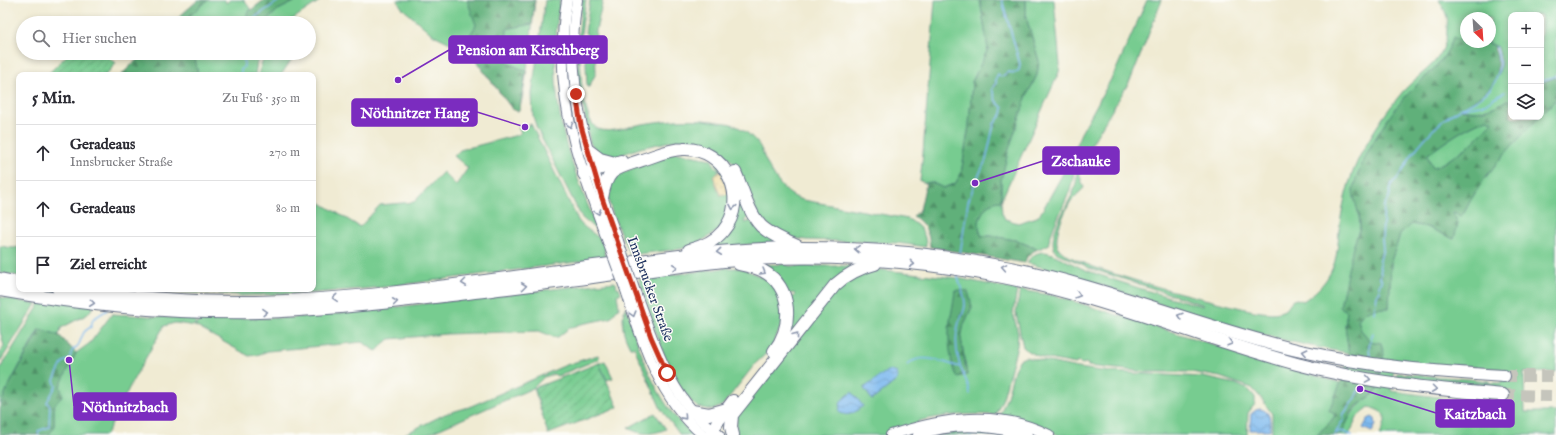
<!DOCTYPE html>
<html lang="de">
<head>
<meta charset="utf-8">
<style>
  body { margin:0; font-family:"IM FELL English",serif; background:#f2f2f3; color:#2b2b33 }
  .controls { position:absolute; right:12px; top:12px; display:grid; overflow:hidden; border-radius:8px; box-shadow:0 2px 6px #0003 }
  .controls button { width:36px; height:36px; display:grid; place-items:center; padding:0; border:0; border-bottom:1px solid #e1e1e2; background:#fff; color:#2b2b33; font:20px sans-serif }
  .compass { position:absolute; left:1460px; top:12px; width:36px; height:36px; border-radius:50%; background:#fff; box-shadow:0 2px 6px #0003; rotate:155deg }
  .stop { position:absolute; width:12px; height:12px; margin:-9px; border:3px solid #c8321e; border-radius:50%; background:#fff }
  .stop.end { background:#c8321e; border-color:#fff; box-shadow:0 1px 4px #0008 }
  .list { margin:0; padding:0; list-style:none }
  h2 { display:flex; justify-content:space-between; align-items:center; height:52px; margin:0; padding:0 16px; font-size:17px }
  h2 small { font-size:13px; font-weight:400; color:#7c7c81 }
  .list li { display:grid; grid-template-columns:26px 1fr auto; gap:12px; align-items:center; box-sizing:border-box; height:56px; padding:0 16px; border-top:1px solid #e1e1e2 }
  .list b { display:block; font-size:15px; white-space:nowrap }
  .list p { margin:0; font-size:13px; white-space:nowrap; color:#7c7c81 }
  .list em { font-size:13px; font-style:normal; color:#7c7c81 }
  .icon { flex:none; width:22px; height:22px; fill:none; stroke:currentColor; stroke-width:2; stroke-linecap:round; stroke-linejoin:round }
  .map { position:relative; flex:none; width:1556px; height:435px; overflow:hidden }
  .search { position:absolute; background:#fff; box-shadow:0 2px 6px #0003; left:16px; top:16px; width:300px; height:44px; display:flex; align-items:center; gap:10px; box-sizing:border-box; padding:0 14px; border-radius:22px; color:#7c7c81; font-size:15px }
  .panel { position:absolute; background:#fff; box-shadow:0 2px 6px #0003; left:16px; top:72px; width:300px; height:220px; border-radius:8px }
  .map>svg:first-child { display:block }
  .green { fill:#77cc90; stroke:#497e77; fill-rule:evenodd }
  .forest { fill:url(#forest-firs); stroke:#3e706c; fill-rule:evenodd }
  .sand { fill:url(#sand-dots); stroke:#84847e }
  .garden { fill:url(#garden-furrows); stroke:#497e77 }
  .water { fill:url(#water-waves); stroke:#4c74a6 }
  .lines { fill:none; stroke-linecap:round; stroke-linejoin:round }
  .stream { stroke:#7db9ef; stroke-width:1.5 }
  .motorway-tunnel { stroke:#c5c5bc; stroke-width:12; stroke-dasharray:12 6; stroke-linecap:butt }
  .primary-casing { stroke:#667187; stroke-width:12 }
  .motorway-casing { stroke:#667187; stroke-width:14 }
  .primary { stroke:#fff; stroke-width:10 }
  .motorway { stroke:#fff; stroke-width:12 }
  .primary-bridge-casing { stroke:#667187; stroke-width:12; stroke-linecap:butt }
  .primary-bridge { stroke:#fff; stroke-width:10 }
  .oneway { stroke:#8d97ae }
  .route { stroke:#c8321e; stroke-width:5 }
  .labels { text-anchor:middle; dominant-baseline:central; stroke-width:3; stroke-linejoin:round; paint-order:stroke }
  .street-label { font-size:14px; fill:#1b2f5e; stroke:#fdfcf7 }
  .leader { fill:none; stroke:#7b2cbf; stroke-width:1.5 }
  .callout-dot { fill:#7b2cbf; stroke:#fdfcf7; stroke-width:1.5 }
  .callout { fill:#7b2cbf; stroke:#7b2cbf; stroke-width:1.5 }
  .callout-label { font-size:15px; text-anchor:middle; font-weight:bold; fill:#fff }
</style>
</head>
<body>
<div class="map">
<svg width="1556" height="435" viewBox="0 0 1556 435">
  <defs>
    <pattern id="forest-firs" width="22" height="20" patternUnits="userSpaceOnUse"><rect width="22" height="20" fill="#61b07a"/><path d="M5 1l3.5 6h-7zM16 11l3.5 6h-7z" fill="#4f9067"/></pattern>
    <pattern id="sand-dots" width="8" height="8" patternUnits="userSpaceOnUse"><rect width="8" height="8" fill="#eeda9e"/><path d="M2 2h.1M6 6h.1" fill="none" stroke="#ccbb8a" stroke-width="1.8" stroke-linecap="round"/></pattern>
    <pattern id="garden-furrows" width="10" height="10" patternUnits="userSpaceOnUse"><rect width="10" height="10" fill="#77cc90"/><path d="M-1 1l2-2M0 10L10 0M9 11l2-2" fill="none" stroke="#61a679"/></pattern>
    <pattern id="water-waves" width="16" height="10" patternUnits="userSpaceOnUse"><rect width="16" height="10" fill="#7db9ef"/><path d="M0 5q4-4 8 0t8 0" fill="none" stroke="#6697c5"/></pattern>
  </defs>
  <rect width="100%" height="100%" fill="#fdfcf7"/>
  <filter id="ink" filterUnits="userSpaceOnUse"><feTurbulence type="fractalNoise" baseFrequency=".025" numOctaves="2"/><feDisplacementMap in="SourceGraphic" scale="8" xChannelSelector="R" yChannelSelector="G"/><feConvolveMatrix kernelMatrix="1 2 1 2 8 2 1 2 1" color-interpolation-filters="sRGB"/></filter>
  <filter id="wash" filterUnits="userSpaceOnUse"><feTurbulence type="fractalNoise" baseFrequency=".012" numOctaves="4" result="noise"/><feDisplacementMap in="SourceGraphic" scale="16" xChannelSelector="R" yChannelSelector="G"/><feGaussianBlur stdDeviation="0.9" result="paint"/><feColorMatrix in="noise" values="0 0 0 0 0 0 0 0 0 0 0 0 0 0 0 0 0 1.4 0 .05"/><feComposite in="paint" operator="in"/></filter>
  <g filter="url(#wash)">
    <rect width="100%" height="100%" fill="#f0ebd3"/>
    <g class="green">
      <path d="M208 0H225L226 3 230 0H244L251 10 247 13 248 21 251 23H174L181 15 185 19Z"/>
      <path d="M298 0H321L287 23H264L278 10Z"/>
      <path d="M397 0H535C533 17 525 102 518 111L513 110 470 53 432 34 402 8Z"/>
      <path d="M545 0H560C552 51 554 108 570 157 578 181 588 205 597 229L594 228 582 218 537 129 533 116 532 93Z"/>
      <path d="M582 0H586C584 14 581 28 581 42 579 59 581 121 598 129 611 134 630 126 643 124 666 120 690 118 712 121 721 123 729 122 736 126 745 130 754 138 759 145 762 149 763 155 765 159 773 176 784 195 803 200L908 219C920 226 926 232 926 247L897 243 806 240 786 237 778 234 759 217 740 172 735 164 715 147 699 141 677 140 640 148 615 157 604 154 602 153 599 154 590 143 578 80V37Z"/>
      <path d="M590 0H603L596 30 595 49 596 73 589 87H587L585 41 587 39V34L585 33Z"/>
      <path d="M935 0H980L988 49 972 82 969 126 961 174 955 184 943 188 931 182 926 183 920 181 923 153Z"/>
      <path d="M1026 0H1054L1060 65 1059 72 1001 201 1002 213 1005 219 1018 223 1037 217 1042 211 1066 168 1081 133 1115 72 1147 0H1162L1131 79 1086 153 1079 173 1084 188C1080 192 1075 196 1071 201 1065 211 1053 236 1058 247 1067 268 1225 304 1254 311 1264 312 1278 316 1287 308 1289 305 1290 302 1293 300L1297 299 1303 301C1322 289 1335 272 1337 250 1339 241 1338 232 1340 223 1344 198 1350 175 1361 154 1372 133 1385 113 1400 95 1418 72 1447 63 1447 29 1447 25 1448 20 1447 17 1445 11 1442 5 1439 0H1556V77L1541 83V15H1511V101L1507 100C1492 109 1477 114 1461 108 1485 94 1509 79 1498 47L1487 42H1490V18H1466V42L1459 41 1453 38 1450 48 1444 59 1407 95 1397 108 1371 146 1361 167 1358 209 1360 226 1353 249 1340 307 1347 311 1345 326 1349 353C1239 336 1132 292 1027 263 1030 257 1036 252 1044 252 1053 252 1075 266 1086 270 1124 284 1163 296 1203 306L1204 305 1086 267V266L1057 253C1044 239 1067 207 1073 193 1076 186 1077 179 1077 172H1074C1071 198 1054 219 1048 245L1038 249 1015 240 992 236H982C975 225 981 210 991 203 994 202 998 201 1001 200V180L1008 152 1027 95 1037 75 1039 61 1026 17Z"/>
      <path d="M194 53H261L257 62 255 75H198Z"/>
      <path d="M265 53H296L281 75H258Z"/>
      <path d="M1556 99V372L1524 373 1525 412H1556V435H1380C1388 417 1388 413 1369 407L1358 416 1349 435H1341C1351 413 1352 410 1372 395L1381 343 1368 341 1367 337 1361 330 1358 320C1366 308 1375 308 1389 308L1391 261 1400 235 1411 224 1427 227 1454 239 1456 218 1452 213H1464C1482 175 1511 147 1539 117H1541V115ZM1395 360 1404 361V362L1443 367 1454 365 1500 369 1503 371 1501 383H1481V385L1499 388 1503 400 1495 403H1489V401L1448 400 1438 397 1391 391Z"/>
      <path d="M1487 119 1494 122 1469 146 1447 161 1433 168 1427 155C1446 141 1465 127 1487 119Z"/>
      <path d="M531 124 578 220C584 231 610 238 604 254L607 258 384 287 313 293 238 296V295L218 294 221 289H313V198L360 227 380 205 414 202 443 172 456 185 468 168 454 156 460 150 518 135 521 132 518 128H522Z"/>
      <path d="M673 152 711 159 732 194 721 229 695 245 680 249 630 255 613 216 607 195 614 176Z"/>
      <path d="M713 154 749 214 748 218 744 221 745 223 750 221 778 242 706 248 736 211Z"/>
      <path d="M0 246 13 248 19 247V276L0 273Z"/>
      <path d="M787 264 788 266H856L786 343 790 298 795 296 794 293 790 294 786 292 760 265Z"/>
      <path d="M725 268H741L769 280 781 296 784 320 771 349 755 364 723 405 713 410 697 407C665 379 651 316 639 279Z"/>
      <path d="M874 269 957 278 1017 290 1013 313 1018 333 1017 346 1003 398 995 415C969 413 944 415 918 421V423L884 435H737L736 413 843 281ZM955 290 972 307 964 324 961 338 967 375 950 321 954 305ZM897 380 872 400 864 388V387Z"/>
      <path d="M614 282 616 283 617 288 619 287 621 293 617 295 619 307 611 318 581 324 568 329 558 337H554L539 331 446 334 390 339 385 342 377 351 372 349 363 342 268 351 257 355 249 356 195 326 175 323 164 326 132 382 106 435H48L54 428V405L64 375 76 353 90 343 112 314 199 319 195 323V326L202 319 225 320V318H287L335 314Z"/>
      <path d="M49 289H106L88 314 61 328 59 335 39 329 6 391 0 407V369Z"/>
      <path d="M171 289H218L215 294 170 292Z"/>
      <path d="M1020 290 1056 296 1293 369 1341 383 1329 410 1335 415C1331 423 1323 428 1317 435H1272V414L1261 398 1252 388 1220 377 1191 372H1146L1088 366V364L1085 363 1083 364 1077 362 1076 364 1043 358 1029 352 1023 347 1016 313Z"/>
      <path d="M0 297 36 304 0 362V353L4 346 0 331Z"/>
      <path d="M625 307 627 308C640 354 656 403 693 435H680L661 409 634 347H630C622 331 621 325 625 307Z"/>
      <path d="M598 355 599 359 557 376 554 374 544 377 533 388 426 435H403L445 414 469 407 566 365Z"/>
      <path d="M1025 357 1078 368 1110 372 1203 377 1236 384 1249 390 1255 397V404L1248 413 1247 435H1059L1032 424 999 416 1007 397 1014 370 1019 360Z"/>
      <path d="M605 361 613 378 607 380 599 363Z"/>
      <path d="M1397 373 1490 381V382L1474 383 1473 384 1490 387 1396 379Z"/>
      <path d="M655 413 666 429C652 435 640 435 628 428Z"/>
      <path d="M961 431H977L1014 435H937Z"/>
    </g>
    <g class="forest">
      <path d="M198 0H208L185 20 181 15Z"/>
      <path d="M264 0H298L278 10 264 23H251L248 22 247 13Z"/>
      <path d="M467 0H535L532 24 507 29 506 62 526 71 520 108 518 111 513 110 470 53 462 49 476 25Z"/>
      <path d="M980 0H1026V17L1039 61 1037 75 1027 95 1008 152 1001 180V201C998 201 994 202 991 203 981 210 975 225 982 236H992L1015 240 1038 249C1032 252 1026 255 1025 263L930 247C929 232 925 224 913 216L920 210 926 183 931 182 943 188 955 184 961 174 969 126 972 82 988 49Z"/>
      <path d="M1453 37 1464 42H1487L1496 47 1494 48 1497 57V72L1499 73C1490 94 1477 97 1461 109 1478 114 1493 109 1507 100L1511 101V117H1539C1511 147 1482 175 1464 213L1461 216 1458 215 1455 212 1453 213 1458 223 1454 239 1427 227 1411 224 1400 235 1391 261 1389 308C1375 308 1366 308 1358 320L1361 330 1367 337 1369 341 1381 343 1384 354 1377 390 1372 395 1356 407 1351 413 1341 435H1317C1323 428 1331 423 1335 415L1329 410 1340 384 1349 355 1345 326 1347 311 1340 307C1344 288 1348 269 1352 251 1354 243 1358 235 1360 227 1361 215 1354 203 1353 191 1353 182 1366 155 1371 146 1381 128 1394 109 1408 94 1426 74 1445 64 1453 37ZM1487 119 1493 122 1469 146 1447 161 1433 168 1427 155C1446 141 1465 127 1487 119Z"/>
      <path d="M144 53H194L198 75H121Z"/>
      <path d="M1556 77V99L1541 115V83Z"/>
      <path d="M955 290 968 291 972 307 964 324 961 338 967 375 957 377C950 359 947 340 950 321 952 310 954 301 955 290Z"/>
      <path d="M40 329 59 335 76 353 60 386 63 396 54 405V428L48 435H0V407L6 391Z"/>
    </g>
    <path class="sand" d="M721 171 729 194 720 195 713 176Z"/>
    <g class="garden">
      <path d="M69 53H103L116 63 106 75H47Z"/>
      <path d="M599 363 618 407 548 434 534 388Z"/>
    </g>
    <g class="water">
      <path d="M887 371H892L897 373V380L872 400 864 388Z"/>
      <path d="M852 392 863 406C855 412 849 418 839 412L841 401Z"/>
      <path d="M1260 409C1271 411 1270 420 1270 430H1250L1251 414 1256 410Z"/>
      <path d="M1372 417 1375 419 1376 425 1372 432 1363 428 1368 419Z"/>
    </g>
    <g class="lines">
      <g class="stream">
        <path d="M252 23 254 18 280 0"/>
        <path d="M241 75V70L244 66V53"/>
        <path d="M1541 81 1556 76"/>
        <path d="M1463 108 1485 104 1493 98 1505 92"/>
        <path d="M960 254 968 202 975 183 986 160 994 124 1002 114 1003 108 996 101 992 89 996 84V78L998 74 1001 77 1008 72 1015 73 1019 70 1020 64 1002 0"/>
        <path d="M958 274C958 285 965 293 965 304 965 311 962 315 959 322 955 334 956 349 959 362 961 373 969 382 970 394"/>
        <path d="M1374 313 1377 295 1380 292 1379 285 1382 282 1380 277 1381 274 1379 264 1383 248 1382 239 1384 206 1389 198 1392 183C1402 176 1405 166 1411 156 1420 143 1433 129 1445 119 1459 107 1479 102 1491 88 1500 77 1501 60 1496 47"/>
        <path d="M1370 358 1369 346 1373 333"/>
        <path d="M907 365C909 363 912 361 915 360 927 355 948 364 960 367"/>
        <path d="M970 433V435"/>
        <path d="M1336 433 1341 431 1352 435"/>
        <path d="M39 435 38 431 49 427 50 406 47 402 56 386 54 380 63 362 69 360C70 357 71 354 72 351 74 348 77 348 79 344 83 336 81 332 91 327L93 319 107 310"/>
        <path d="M1334 435C1339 430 1338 425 1344 420L1343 415 1355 398 1362 383"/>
      </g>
    </g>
  </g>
  <g filter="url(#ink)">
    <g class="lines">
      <g class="motorway-tunnel">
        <path d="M1504 376H1556"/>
        <path d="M1503 395 1556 396"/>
      </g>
      <defs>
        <g id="primary">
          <path d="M567 0C559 48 562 97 575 145 584 178 597 210 608 242"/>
          <path d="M577 0C563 84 589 164 618 241"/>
          <path d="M635 292C654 344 671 402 719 435"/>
          <path d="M627 293C643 346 660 398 703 435"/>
          <path d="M891 435C943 418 998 409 1049 435"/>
          <path d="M918 435C953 422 991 425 1027 435"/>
        </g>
        <g id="motorway">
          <path d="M588 150 600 159 615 163"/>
          <path d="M735 172C743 189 748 212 761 226 771 235 785 241 797 246"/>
          <path d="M584 174 621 161"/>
          <path d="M602 198C607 168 615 169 642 160 655 156 669 149 683 149 726 147 750 199 723 231 715 241 701 247 689 250"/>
          <path d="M633 262C688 254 745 248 801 248 870 248 938 254 1005 267 1106 286 1201 328 1301 351 1368 366 1436 372 1504 376"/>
          <path d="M739 264C746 266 756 267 763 271 793 287 793 327 774 351"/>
          <path d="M636 272C665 268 695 264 724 261 817 253 912 259 1003 277 1103 297 1198 337 1297 364 1364 382 1433 389 1503 395"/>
          <path d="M0 279 19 283"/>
          <path d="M58 289C123 296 189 303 255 302 374 300 492 279 610 264"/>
          <path d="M0 290C85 305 173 314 259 312 324 310 387 303 451 295 505 288 560 282 614 274"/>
          <path d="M692 411 709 414 727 409"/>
          <path d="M710 435 718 421 733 401"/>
          <path d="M733 435 731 427 732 415 835 285C847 274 859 268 875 264"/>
        </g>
      </defs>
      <use href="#primary" class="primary-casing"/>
      <use href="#motorway" class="motorway-casing"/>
      <use href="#primary" class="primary"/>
      <use href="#motorway" class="motorway"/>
      <defs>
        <g id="primary-bridge">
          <path d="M618 241 635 292"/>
          <path d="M608 242 627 293"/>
        </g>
      </defs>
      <use href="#primary-bridge" class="primary-bridge-casing"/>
      <use href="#primary-bridge" class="primary-bridge"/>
    </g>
    <defs><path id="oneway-chevron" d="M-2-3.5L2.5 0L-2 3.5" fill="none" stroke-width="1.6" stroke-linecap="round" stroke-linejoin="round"/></defs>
    <g class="oneway">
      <use href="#oneway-chevron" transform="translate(570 125) rotate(77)"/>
      <use href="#oneway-chevron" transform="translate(733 207) rotate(100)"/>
      <use href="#oneway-chevron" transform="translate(598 212) rotate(70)"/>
      <use href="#oneway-chevron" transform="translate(857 249) rotate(-176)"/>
      <use href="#oneway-chevron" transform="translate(719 252) rotate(174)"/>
      <use href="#oneway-chevron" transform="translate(912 264) rotate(6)"/>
      <use href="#oneway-chevron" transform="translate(675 267) rotate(-6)"/>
      <use href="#oneway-chevron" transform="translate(1004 267) rotate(-170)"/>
      <use href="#oneway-chevron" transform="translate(763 272) rotate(30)"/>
      <use href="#oneway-chevron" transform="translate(464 283) rotate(173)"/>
      <use href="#oneway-chevron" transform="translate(524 286) rotate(-7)"/>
      <use href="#oneway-chevron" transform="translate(1078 295) rotate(16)"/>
      <use href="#oneway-chevron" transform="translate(335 298) rotate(176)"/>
      <use href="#oneway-chevron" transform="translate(395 302) rotate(-7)"/>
      <use href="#oneway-chevron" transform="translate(92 303) rotate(6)"/>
      <use href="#oneway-chevron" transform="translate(265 312) rotate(-2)"/>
      <use href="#oneway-chevron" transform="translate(633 314) rotate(74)"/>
      <use href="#oneway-chevron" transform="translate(1180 316) rotate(-163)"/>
      <use href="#oneway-chevron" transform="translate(796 335) rotate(-52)"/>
      <use href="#oneway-chevron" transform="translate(1230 343) rotate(17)"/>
      <use href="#oneway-chevron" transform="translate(1305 352) rotate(-168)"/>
      <use href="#oneway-chevron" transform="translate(1368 379) rotate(10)"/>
      <use href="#oneway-chevron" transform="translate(1434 389) rotate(7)"/>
      <use href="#oneway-chevron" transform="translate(684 417) rotate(48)"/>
    </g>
  </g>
  <g class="lines" filter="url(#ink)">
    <path class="route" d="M576 94 581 126 602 198 651 337 667 373"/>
  </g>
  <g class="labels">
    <g class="street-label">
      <text transform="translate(650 289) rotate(70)">Innsbrucker Straße</text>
    </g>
  </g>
  <path class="leader" d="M398 80L449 50M525 127L477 112M975 183L1043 161M69 360L74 406M1360 389L1436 413"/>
  <g class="callout-dot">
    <circle cx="398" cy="80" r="4"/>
    <circle cx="525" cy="127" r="4"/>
    <circle cx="975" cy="183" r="4"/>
    <circle cx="69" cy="360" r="4"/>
    <circle cx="1360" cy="389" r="4"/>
  </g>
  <g class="callout">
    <rect x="449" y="36" width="158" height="27" rx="4"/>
    <rect x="352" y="99" width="125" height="27" rx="4"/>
    <rect x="1043" y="147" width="76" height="27" rx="4"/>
    <rect x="74" y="393" width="102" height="27" rx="4"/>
    <rect x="1436" y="400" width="78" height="27" rx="4"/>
  </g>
  <g class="callout-label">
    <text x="528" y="55">Pension am Kirschberg</text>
    <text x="415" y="118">Nöthnitzer Hang</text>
    <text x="1081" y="166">Zschauke</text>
    <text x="125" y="412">Nöthnitzbach</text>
    <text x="1475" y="419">Kaitzbach</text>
  </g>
</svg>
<div class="controls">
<button>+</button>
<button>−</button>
<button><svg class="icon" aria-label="layers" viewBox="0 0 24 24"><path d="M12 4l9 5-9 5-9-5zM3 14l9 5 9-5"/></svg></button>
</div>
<svg class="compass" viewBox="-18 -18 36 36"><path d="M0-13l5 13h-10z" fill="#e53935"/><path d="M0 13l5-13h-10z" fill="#7c7c81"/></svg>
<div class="stop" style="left:667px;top:373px"></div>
<div class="stop end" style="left:576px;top:94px"></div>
<div class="search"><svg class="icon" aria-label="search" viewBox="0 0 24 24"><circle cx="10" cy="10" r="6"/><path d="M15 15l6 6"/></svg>Hier suchen</div>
<section class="panel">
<h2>5 Min.<small>Zu Fuß · 350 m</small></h2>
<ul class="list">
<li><svg class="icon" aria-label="ahead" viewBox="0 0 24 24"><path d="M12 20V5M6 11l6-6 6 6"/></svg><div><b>Geradeaus</b><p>Innsbrucker Straße</p></div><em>270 m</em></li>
<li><svg class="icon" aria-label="ahead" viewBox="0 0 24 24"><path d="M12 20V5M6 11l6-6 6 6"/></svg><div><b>Geradeaus</b></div><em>80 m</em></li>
<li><svg class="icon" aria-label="arrive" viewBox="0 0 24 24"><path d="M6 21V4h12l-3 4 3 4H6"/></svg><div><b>Ziel erreicht</b></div></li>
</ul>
</section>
</div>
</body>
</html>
